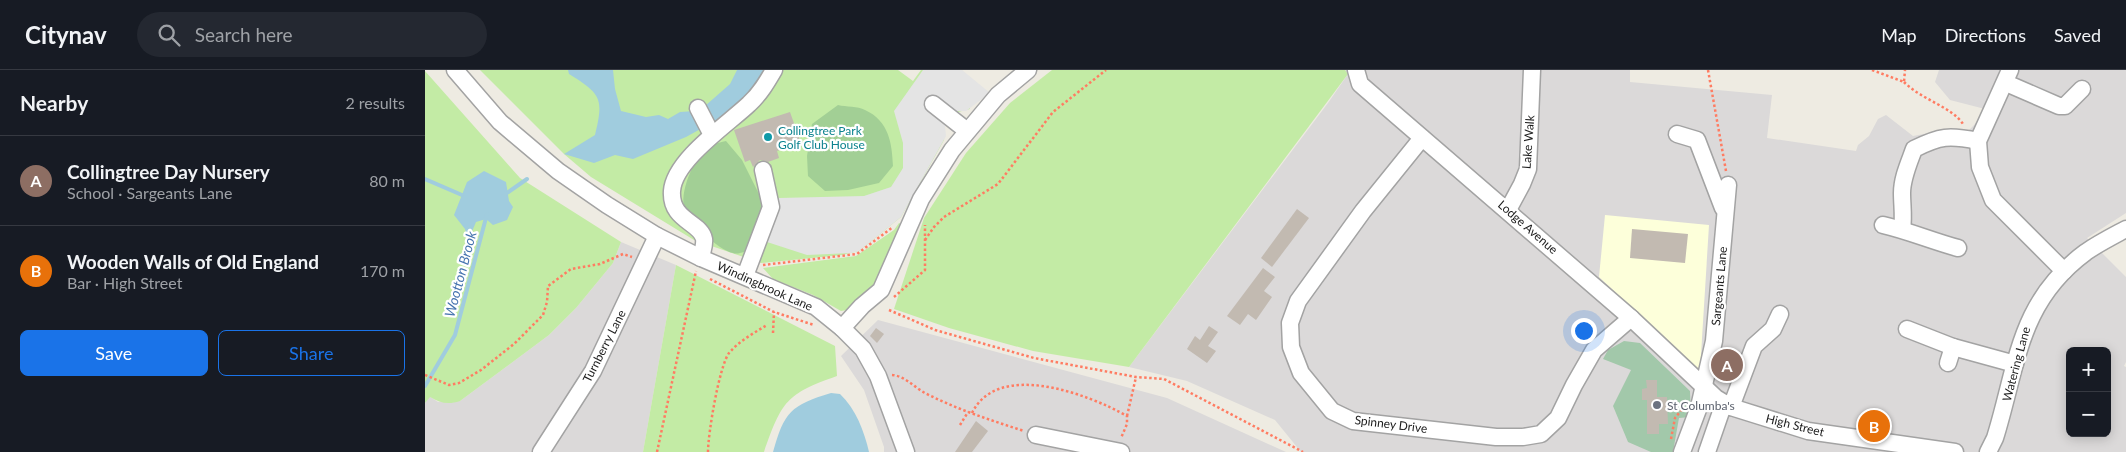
<!DOCTYPE html>
<html lang="en">
<head>
<meta charset="utf-8">
<style>
  body { margin:0; font-family:Lato,sans-serif; background:#242831; color:#f1f3f6 }
  .controls { position:absolute; right:15px; bottom:15px; display:grid; overflow:hidden; border-radius:8px; box-shadow:0 2px 12px #0003 }
  .controls button { width:45px; height:45px; display:grid; place-items:center; padding:0; border:0; border-bottom:1px solid #363941; background:#171b24; color:#f1f3f6; font:25px sans-serif }
  .you { position:absolute; left:1158px; top:260px; width:18px; height:18px; margin:-12px; border:4px solid #fff; border-radius:50%; background:#1a73e8; box-shadow:0 0 0 8px #1a73e833 }
  .badge { display:grid; place-items:center; width:32px; height:32px; border-radius:50%; background:#1a73e8; color:#fff; font-size:16px; font-weight:700 }
  .pin { position:absolute; translate:-50% -50%; border:2px solid #fff; box-shadow:0 1px 5px #0006 }
  .list { margin:0; padding:0; list-style:none }
  h2 { display:flex; justify-content:space-between; align-items:center; height:65px; margin:0; padding:0 20px; font-size:21px }
  h2 small { font-size:16px; font-weight:400; color:#9ea1a6 }
  .list li { display:grid; grid-template-columns:32px 1fr auto; gap:15px; align-items:center; box-sizing:border-box; height:90px; padding:0 20px; border-top:1px solid #363941 }
  .list b { display:block; font-size:19px; white-space:nowrap }
  .list p { margin:0; font-size:16px; white-space:nowrap; color:#9ea1a6 }
  .list em { font-size:16px; font-style:normal; color:#9ea1a6 }
  .actions { display:flex; gap:10px; padding:15px 20px }
  .actions a { flex:1; padding:11px 0; border:1px solid #1a73e8; border-radius:8px; text-align:center; font-size:18px; color:#1a73e8 }
  .actions .main { background:#1a73e8; color:#fff }
  .icon { flex:none; width:28px; height:28px; fill:none; stroke:currentColor; stroke-width:2; stroke-linecap:round; stroke-linejoin:round }
  .map { position:relative; flex:none; width:1701px; height:382px; overflow:hidden }
  header { display:flex; align-items:center; gap:30px; box-sizing:border-box; height:70px; padding:0 25px; background:#171b24; border-bottom:1px solid #363941 }
  header strong { font-size:24px }
  nav { display:flex; gap:28px; margin-inline-start:auto; font-size:18px }
  .search { width:350px; height:45px; background:#242831; display:flex; align-items:center; gap:12px; box-sizing:border-box; padding:0 18px; border-radius:28px; color:#9ea1a6; font-size:19px }
  main { display:flex }
  aside { flex:1; background:#171b24 }
  .map>svg:first-child { display:block }
  .residential { fill:#dbd9d9; fill-rule:evenodd }
  .education { fill:#fdffda }
  .grass { fill:#c3eba5 }
  .forest { fill:#a2cf95 }
  .cemetery { fill:#a2c8aa }
  .parking { fill:#e4e4e4 }
  .water { fill:#a0ccde }
  .lines { fill:none; stroke-linecap:round; stroke-linejoin:round }
  .stream { stroke:#a0ccde; stroke-width:4 }
  .building { fill:#c2bab1 }
  .minor-casing { stroke:#a3a3a3; stroke-width:19 }
  .path { stroke:#ff7c62; stroke-width:2.5; stroke-dasharray:2.5 2.5; stroke-linecap:butt }
  .minor { stroke:#fff; stroke-width:16 }
  .culture-dot { fill:#0f9aa8; stroke:#fff; stroke-width:2 }
  .worship-dot { fill:#6b7280; stroke:#fff; stroke-width:2 }
  .labels { text-anchor:middle; dominant-baseline:central; stroke-width:4.5; stroke-linejoin:round; paint-order:stroke }
  .culture-label { font-size:12px; fill:#0d838f; stroke:#fff; text-anchor:start }
  .street-label { font-size:12px; fill:#1c1c1c; stroke:#fff }
  .worship-label { font-size:12px; fill:#5b616d; stroke:#fff; text-anchor:start }
  .water-label { font-size:14px; font-style:italic; fill:#4674af; stroke:#fff }
</style>
</head>
<body>
<header>
<strong>Citynav</strong>
<div class="search"><svg class="icon" aria-label="search" viewBox="0 0 24 24"><circle cx="10" cy="10" r="6"/><path d="M15 15l6 6"/></svg>Search here</div>
<nav><a>Map</a><a>Directions</a><a>Saved</a></nav>
</header>
<main>
<aside>
<h2>Nearby<small>2 results</small></h2>
<ul class="list">
<li><span class="badge" style="background:#8d6e63">A</span><div><b>Collingtree Day Nursery</b><p>School · Sargeants Lane</p></div><em>80 m</em></li>
<li><span class="badge" style="background:#e8710a">B</span><div><b>Wooden Walls of Old England</b><p>Bar · High Street</p></div><em>170 m</em></li>
</ul>
<div class="actions"><a class="main">Save</a><a>Share</a></div>
</aside>
<div class="map">
<svg width="1701" height="382" viewBox="0 0 1701 382">
  <rect width="100%" height="100%" fill="#eeebe2"/>
  <g class="residential">
    <path d="M920 0H1205V12L1347 25 1342 68 1431 81 1433 75 1444 66 1453 49 1461 45 1488 66 1526 59 1543 61 1550 54 1560 39 1525 30 1510 12 1514 0H1701V143L1662 168 1701 207V292L1699 296 1701 297V382H876L850 350 762 311 704 297 903 33 923 4ZM1645 281H1682V363H1645Z"/>
    <path d="M196 172 251 195 218 382H0V333L4 326 13 332 35 331 124 265 151 238 188 193Z"/>
    <path d="M453 250 742 328 861 382H459V377L439 320 416 286Z"/>
  </g>
  <path class="education" d="M1180 145 1284 155 1275 301 1174 207Z"/>
  <g class="grass">
    <path d="M55 0H473L488 11 496 0H537L545 39 533 42 511 28 503 40 520 55 519 70 476 147 434 181 417 185 336 193 269 170 166 107 139 84Z"/>
    <path d="M627 0H920L923 4 704 297 608 281 524 258 469 239 499 148 541 83 585 33Z"/>
    <path d="M0 1 95 108 196 172 188 193 151 238 124 265 35 331C23 335 15 333 5 327L0 333Z"/>
    <path d="M474 153 478 154 459 199 446 218 422 240 416 241 388 225 348 209 338 198 431 186 469 160Z"/>
    <path d="M251 195 410 276 412 306C361 324 357 331 339 382H218Z"/>
  </g>
  <g class="forest">
    <path d="M413 35C421 37 433 36 440 40 464 51 467 73 468 96L454 113 423 120 400 121 383 106 382 86 387 54Z"/>
    <path d="M301 71 317 90 339 134 327 179C321 181 313 185 308 183 293 180 264 152 259 136 255 120 271 82 286 75 291 73 297 72 301 71Z"/>
  </g>
  <path class="cemetery" d="M1199 271 1215 273 1265 321 1266 347 1254 348 1248 382H1226L1203 372 1188 336 1206 300 1178 289 1183 280Z"/>
  <path class="parking" d="M498 0H537L565 23 541 41H529L511 28 503 40 520 55 521 66 476 147 434 181 426 183 382 185 342 172 354 128 439 126 466 117 478 98V73L469 41Z"/>
  <g class="water">
    <path d="M143 0H188L190 19 196 41 221 47 234 45 243 49 255 42 270 41 280 36 305 14 312 0H340L336 12 299 46 261 67 208 89 190 85 169 93 139 84 170 65C179 28 176 24 144 4Z"/>
    <path d="M59 101 81 112 84 131 88 137 82 150 68 155 61 149 51 152 43 171 40 159 29 145 42 112Z"/>
    <path d="M406 323 415 324C431 339 439 361 444 382H348C359 342 366 335 406 323Z"/>
  </g>
  <g class="lines">
    <g class="stream">
      <path d="M0 109 37 125"/>
      <path d="M79 125 102 109"/>
      <path d="M0 316 30 265 62 144"/>
    </g>
  </g>
  <g class="building">
    <path d="M365 42 376 73 352 81 354 88 343 92 335 90 328 97 325 90 320 92 309 60Z"/>
    <path d="M872 139 884 148 847 197 836 188Z"/>
    <path d="M1207 159 1263 164 1260 193 1205 188Z"/>
    <path d="M838 198 850 207 839 221 847 227 831 250 823 244 815 255 802 246Z"/>
    <path d="M784 256 793 262 783 276 791 281 782 293 762 279 770 266 775 270Z"/>
    <path d="M451 258 459 264 452 273 445 266Z"/>
    <path d="M1221 310H1232V327H1242L1243 354H1234V364H1222V330H1217V319L1222 318Z"/>
    <path d="M551 351 563 361 547 382H530Z"/>
  </g>
  <g class="lines">
    <defs>
      <g id="minor">
        <path d="M30 0 75 52 133 101 182 135 232 166 276 188 391 237 417 258 437 236 456 220 496 129 527 80 573 25 603 0"/>
        <path d="M931 0 935 14 1206 248 1291 328 1306 337 1383 361 1530 382"/>
        <path d="M1585 0 1553 71 1555 97 1568 130 1639 201"/>
        <path d="M1581 13 1634 36H1640L1657 19"/>
        <path d="M508 34 541 60"/>
        <path d="M273 38 287 65"/>
        <path d="M1252 64 1272 70 1298 138"/>
        <path d="M997 68 938 141 873 231 865 253 866 277 876 303 907 341 928 351 1071 367H1098L1116 364 1133 348 1149 315 1169 280 1206 248"/>
        <path d="M1083 140 1097 114 1103 99 1107 0"/>
        <path d="M1458 155C1484 161 1507 171 1533 178"/>
        <path d="M1477 159C1479 147 1477 135 1477 123 1477 108 1484 93 1489 79 1515 66 1524 65 1553 71"/>
        <path d="M276 188C277 182 280 175 279 169 276 152 245 151 247 121 249 90 303 54 324 34 335 24 342 12 349 0"/>
        <path d="M320 206 346 137 338 100"/>
        <path d="M417 258 438 279 453 306 481 382"/>
        <path d="M1482 259 1528 277 1590 294"/>
        <path d="M1523 293 1528 277"/>
        <path d="M1306 337 1329 276 1348 259 1355 244"/>
        <path d="M611 365 696 382"/>
        <path d="M116 382 168 301 232 166"/>
        <path d="M1257 382 1274 337 1289 271 1303 115"/>
        <path d="M1282 382 1299 333"/>
        <path d="M1563 382 1570 368C1593 294 1593 232 1661 182 1674 173 1688 166 1701 159"/>
      </g>
    </defs>
    <use href="#minor" class="minor-casing"/>
    <g class="path">
      <path d="M1283 0 1301 101"/>
      <path d="M1447 0 1479 12 1480 0"/>
      <path d="M1479 12C1497 30 1527 37 1538 54"/>
      <path d="M500 170 509 157 519 147 573 114 628 42 681 0"/>
      <path d="M338 195 432 184 468 157"/>
      <path d="M285 209 349 242 389 255"/>
      <path d="M469 227 500 200V155"/>
      <path d="M464 240 510 260 609 288 711 307 739 309 878 382"/>
      <path d="M348 263 349 242"/>
      <path d="M0 305 24 315 34 313 56 300 89 274 118 245 122 232 123 216 146 199 175 194 198 184 207 187"/>
      <path d="M467 305C480 306 489 317 500 323 531 339 565 350 599 361"/>
      <path d="M547 343C573 290 663 324 702 346V354L696 368"/>
      <path d="M702 346 711 307"/>
      <path d="M535 355 543 342"/>
      <path d="M1246 369 1250 348 1258 338"/>
      <path d="M232 382 271 201"/>
      <path d="M283 382C283 364 294 297 304 283 314 271 329 263 342 255"/>
    </g>
    <use href="#minor" class="minor"/>
  </g>
  <circle class="culture-dot" cx="343" cy="67" r="5"/>
  <circle class="worship-dot" cx="1232" cy="335" r="5"/>
  <g class="labels">
    <g class="culture-label">
      <text x="353" y="60">Collingtree Park<tspan x="353" dy="14">Golf Club House</tspan></text>
    </g>
    <g class="street-label">
      <text transform="translate(1103 72) rotate(-86)">Lake Walk</text>
      <text transform="translate(1103 157) rotate(41)">Lodge Avenue</text>
      <text transform="translate(340 216) rotate(24)">Windingbrook Lane</text>
      <text transform="translate(1294 216) rotate(-85)">Sargeants Lane</text>
      <text transform="translate(179 276) rotate(-63)">Turnberry Lane</text>
      <text transform="translate(1591 294) rotate(-75)">Watering Lane</text>
      <text transform="translate(966 354) rotate(7)">Spinney Drive</text>
      <text transform="translate(1370 355) rotate(14)">High Street</text>
    </g>
    <g class="worship-label">
      <text x="1242" y="335">St Columba's</text>
    </g>
    <g class="water-label">
      <text transform="translate(35 204) rotate(-75)">Wootton Brook</text>
    </g>
  </g>
</svg>
<div class="controls">
<button>+</button>
<button>−</button>
</div>
<div class="you"></div>
<div class="pin badge" style="left:1302px;top:295px;background:#8d6e63">A</div>
<div class="pin badge" style="left:1449px;top:356px;background:#e8710a">B</div>
</div>
</main>
</body>
</html>
